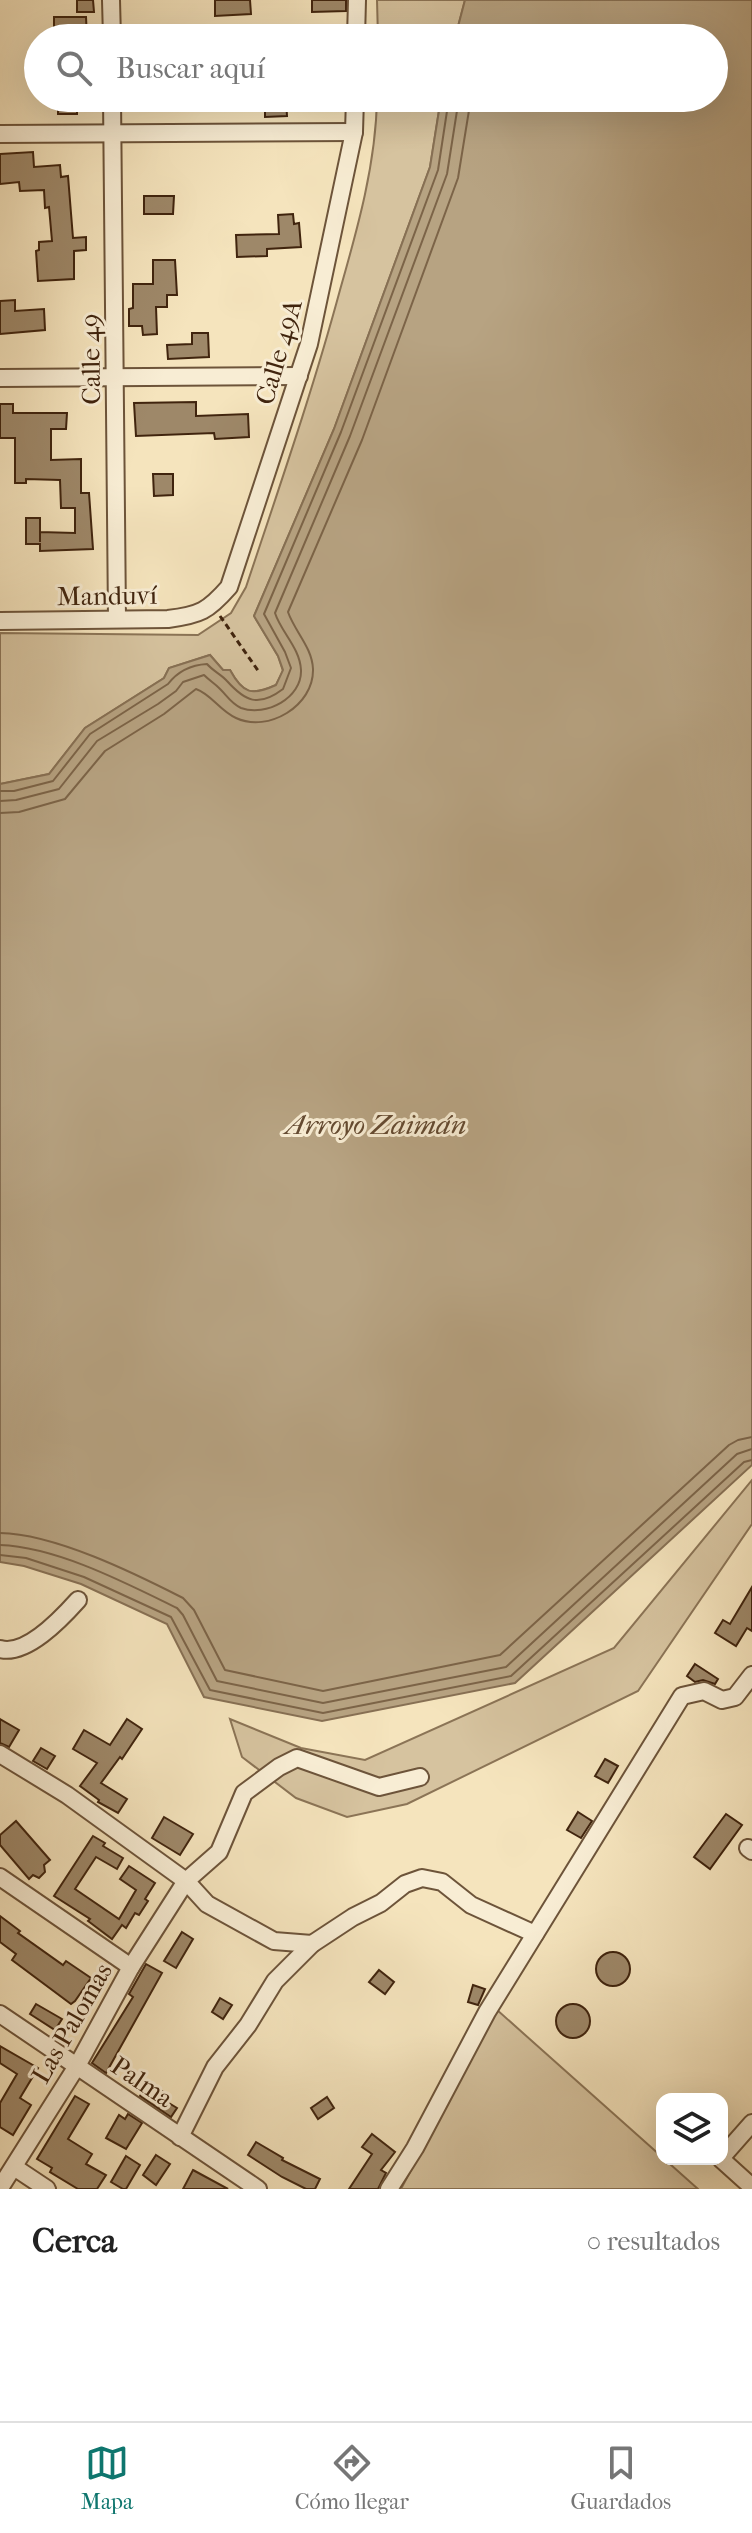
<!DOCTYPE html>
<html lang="es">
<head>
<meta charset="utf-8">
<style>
  body { margin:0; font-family:"IM FELL French Canon",serif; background:#f6f6f6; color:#222 }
  .controls { position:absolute; right:24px; bottom:24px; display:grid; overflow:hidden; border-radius:16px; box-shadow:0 8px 32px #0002 }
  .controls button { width:72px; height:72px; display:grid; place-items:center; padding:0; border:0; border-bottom:2px solid #e0e0e0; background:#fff; color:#222; font:40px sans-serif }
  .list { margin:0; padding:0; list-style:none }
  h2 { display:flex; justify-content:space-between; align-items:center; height:104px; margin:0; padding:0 32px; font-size:34px }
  h2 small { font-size:26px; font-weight:400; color:#767676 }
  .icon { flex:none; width:44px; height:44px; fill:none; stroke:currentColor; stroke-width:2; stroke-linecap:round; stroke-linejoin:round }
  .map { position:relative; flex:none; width:752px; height:2189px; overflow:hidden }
  .search { position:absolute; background:#fff; box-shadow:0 8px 32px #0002; left:24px; right:24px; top:24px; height:88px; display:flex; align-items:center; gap:20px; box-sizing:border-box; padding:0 28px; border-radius:44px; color:#767676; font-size:30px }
  .sheet { height:232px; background:#fff }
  nav { display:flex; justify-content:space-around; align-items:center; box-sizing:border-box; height:112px; border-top:2px solid #e0e0e0; background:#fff; font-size:22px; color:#767676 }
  nav a { display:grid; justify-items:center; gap:4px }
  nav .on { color:#0f766e }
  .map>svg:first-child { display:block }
  .green { fill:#d6c39f; stroke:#8b7456; stroke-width:2 }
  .water { fill:#b7a382; stroke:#877054; stroke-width:2 }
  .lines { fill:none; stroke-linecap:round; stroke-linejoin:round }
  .shore { stroke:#7c6448; stroke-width:2 }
  .building { fill:#9e8869; stroke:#40240e; stroke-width:2 }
  .minor-casing { stroke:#6d543a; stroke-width:20 }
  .path { stroke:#40240e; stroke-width:3; stroke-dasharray:6 4; stroke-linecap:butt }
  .minor { stroke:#f8edd4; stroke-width:16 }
  .labels { text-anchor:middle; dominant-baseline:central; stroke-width:6; stroke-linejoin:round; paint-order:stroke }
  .street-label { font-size:26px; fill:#40240e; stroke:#f8edd4 }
  .water-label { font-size:28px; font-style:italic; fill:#644a31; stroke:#f8edd4 }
</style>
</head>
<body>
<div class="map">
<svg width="752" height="2189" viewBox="0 0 752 2189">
  <rect width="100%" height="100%" fill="#f5e4bd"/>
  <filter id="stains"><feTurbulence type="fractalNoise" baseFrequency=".0025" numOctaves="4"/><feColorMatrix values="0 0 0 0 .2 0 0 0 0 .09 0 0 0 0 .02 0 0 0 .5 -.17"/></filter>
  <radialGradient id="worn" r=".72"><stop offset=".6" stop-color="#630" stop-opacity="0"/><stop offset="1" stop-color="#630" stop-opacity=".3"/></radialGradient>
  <g class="green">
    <path d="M377 0H465L455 38H378Z"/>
    <path d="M377 98H441L430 167 334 429 254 616 278 656 283 671 276 685C251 696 243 694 230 670H223L210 655 169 668 164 678 85 728 49 774 0 784V633L198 635 231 613 246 587C279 488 313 390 340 290 358 227 376 163 377 98Z"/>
    <path d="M752 1480V1524L638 1691 407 1804 347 1817 296 1798 242 1757 230 1719 301 1748 365 1760 614 1648Z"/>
    <path d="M496 2009 698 2189H401Z"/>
  </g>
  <path class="water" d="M465 0H752V1465L515 1683 322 1721 204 1697 167 1624 81 1584 24 1566 0 1562V784L49 774 85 728 164 678 169 668 210 655 223 670H230C243 694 252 696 276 685L283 670 278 656 254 616 334 429 430 167 441 98H714V38H455Z"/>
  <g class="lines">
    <g class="shore">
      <path d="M0 791H14L53 781 90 734 168 684C178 671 190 665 207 664 213 671 222 675 227 681 245 701 258 708 283 689L291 668 285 652 264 614 341 432 438 170 449 98"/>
      <path d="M0 801 16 800 59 789 97 741 158 704 176 691 183 682 204 675C209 680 214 683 218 687 226 694 230 703 241 708 266 717 302 698 301 670 300 648 281 632 275 613L350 436 447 174 459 98"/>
      <path d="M0 813 19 812 65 799 105 751 164 714 196 689C211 694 220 711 236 718 268 733 314 706 313 669 312 647 295 632 288 612L362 440 458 178 471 98"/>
      <path d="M0 1533C55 1534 134 1573 183 1598L194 1610 225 1670 323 1691 500 1655 729 1445 738 1440 752 1437"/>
      <path d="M0 1545C57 1547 126 1583 177 1608L183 1615 217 1681 323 1703 506 1667 737 1454 752 1449"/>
      <path d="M0 1555 26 1558 84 1577 171 1617 210 1690 323 1713 511 1676 744 1462 752 1460"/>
    </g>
  </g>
  <g class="building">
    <path d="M77 0H93L94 12H77Z"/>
    <path d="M215 0H250L251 14 215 16Z"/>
    <path d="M312 0H346V11L312 12Z"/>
    <path d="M54 17H86L87 38H61V34H54Z"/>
    <rect x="58" y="98" width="19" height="16"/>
    <path d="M265 98H286L287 116 265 117Z"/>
    <path d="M321 98H339V110L321 111Z"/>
    <path d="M33 152 34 167 60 165 61 177 68 176 73 238 86 237V250L74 251V279L38 281 36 251 39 250V242L52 241 49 207 45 208 44 190 20 191 19 182 0 184V154Z"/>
    <path d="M144 196H174L173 214H144Z"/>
    <path d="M293 214 294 224 299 223 301 247 267 249V256L237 257 236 235 279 234 278 215Z"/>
    <path d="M153 260H175L177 295H167V307H156L157 334 143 335 142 326H129V309L133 308V284H153Z"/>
    <path d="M15 300V311L44 309 45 330 0 334V301Z"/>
    <path d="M192 333H208L209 357 168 359 167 345 192 344Z"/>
    <path d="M196 402V416L248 414 249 437 215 439 214 433 136 436 134 403Z"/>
    <path d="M0 404H13V413H67L66 429H51V460L81 459V493H89L93 549 40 551V544H26V518H40V542V532L75 533V508H61L60 480 26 479V483H15V438H0Z"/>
    <path d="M153 474H173V495L154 496Z"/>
    <path d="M752 1587V1631L747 1628 736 1646 715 1633 723 1620 730 1624Z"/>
    <path d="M695 1664 718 1679 715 1684 703 1680 695 1682 687 1676Z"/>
    <path d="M0 1719 19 1730 9 1747 0 1743Z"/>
    <path d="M127 1719 142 1729 122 1759 120 1757 101 1783 127 1799 118 1813 98 1802 99 1800 80 1786 97 1763 73 1749 84 1730 110 1745Z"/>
    <path d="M41 1748 55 1756 47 1769 33 1761Z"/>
    <path d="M605 1759 618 1766 608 1783 595 1776Z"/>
    <path d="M578 1812 592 1821 581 1838 567 1830Z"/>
    <path d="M726 1814 742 1825 710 1869 694 1857Z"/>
    <path d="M164 1817 193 1834 180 1855 152 1838Z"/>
    <path d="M16 1821 50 1860 44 1865 45 1872 39 1878 33 1875 29 1879 0 1845V1835Z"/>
    <path d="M93 1836 105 1843 103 1846 123 1858 117 1869 96 1857 75 1889 119 1919 136 1890 120 1879 129 1866 155 1883 145 1899 148 1901 139 1915 135 1913 126 1928 122 1925 112 1939 88 1921 90 1919 54 1896Z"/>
    <path d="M0 1916 20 1931 18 1933 63 1965 66 1961 91 1978 75 2001 71 2004 12 1960 16 1954 0 1942Z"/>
    <path d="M182 1932 193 1939 176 1968 164 1961Z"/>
    <circle cx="613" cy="1969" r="17"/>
    <path d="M146 1964 162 1973 106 2073 92 2063 133 1997 129 1994Z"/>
    <path d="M379 1970 394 1982 385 1994 369 1982Z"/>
    <path d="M473 1985 485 1989 478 2005 468 2002Z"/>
    <path d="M220 1998 232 2005 223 2019 212 2012Z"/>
    <circle cx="573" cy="2021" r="17"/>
    <path d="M36 2004 62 2019 55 2030 30 2014Z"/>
    <path d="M0 2046 38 2068 20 2098 31 2105 13 2135 0 2127V2103L17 2074 0 2063Z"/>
    <path d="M148 2083 162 2091 159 2097 177 2108 171 2117 140 2096Z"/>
    <path d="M75 2096 89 2104 68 2139 92 2154 86 2164 106 2175 97 2189H78L50 2172 52 2168 37 2159Z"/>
    <path d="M327 2097 334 2108 318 2119 311 2108Z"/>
    <path d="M128 2114 142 2123 126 2149 106 2138 119 2115 125 2119Z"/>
    <path d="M372 2134 395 2152 381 2170 386 2173 378 2189H349L372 2154 362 2147Z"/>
    <path d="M256 2142 283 2158 282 2160 320 2179 315 2189H306L282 2177 248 2155Z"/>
    <path d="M156 2155 170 2164 156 2185 143 2175Z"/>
    <path d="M126 2156 140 2165 126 2189H123L111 2182Z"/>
    <path d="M193 2170 228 2189H183Z"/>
  </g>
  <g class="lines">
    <defs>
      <g id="minor">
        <path d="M111 0 112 38"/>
        <path d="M356 38 357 0"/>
        <path d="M112 98 117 619"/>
        <path d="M0 134 354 132"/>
        <path d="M0 378 299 376"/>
        <path d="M0 621 168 619C200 615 208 611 229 587L309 344 354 132 355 98"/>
        <path d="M0 1649C26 1656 61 1619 78 1600"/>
        <path d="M0 1754 67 1795 186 1881 207 1904 274 1941 312 1944"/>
        <path d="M748 1848 752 1851"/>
        <path d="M0 1877 131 1967"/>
        <path d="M0 2014 258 2189"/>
        <path d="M180 2137 215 2067 248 2025 275 1981 312 1944 353 1917 381 1903 405 1884 422 1878 442 1882 471 1905 535 1934"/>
        <path d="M722 2157 752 2123"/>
        <path d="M721 2159 752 2187"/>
        <path d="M14 2167 47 2189"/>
        <path d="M0 2188 77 2066 131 1967 186 1881 219 1852 244 1793 279 1767 297 1758 379 1787 420 1777"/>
        <path d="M389 2189 415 2148 487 2012 682 1696 704 1691 722 1700 735 1697 752 1675"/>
      </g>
    </defs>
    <use href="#minor" class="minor-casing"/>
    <path class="path" d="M220 616 259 672"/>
    <use href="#minor" class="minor"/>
  </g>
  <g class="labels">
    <g class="street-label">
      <text transform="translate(279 352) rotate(-74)">Calle 49A</text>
      <text transform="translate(91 359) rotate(-91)">Calle 49</text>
      <text transform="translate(107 596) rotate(-1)">Manduví</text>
      <text transform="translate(72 2023) rotate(-60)">Las Palomas</text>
      <text transform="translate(142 2082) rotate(34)">Palma</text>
    </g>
    <g class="water-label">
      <text x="376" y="1124">Arroyo Zaimán</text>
    </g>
  </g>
  <rect width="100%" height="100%" filter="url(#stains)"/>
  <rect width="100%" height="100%" fill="url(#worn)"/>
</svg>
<div class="controls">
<button><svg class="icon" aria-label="layers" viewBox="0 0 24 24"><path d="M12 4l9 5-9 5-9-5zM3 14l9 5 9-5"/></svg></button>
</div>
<div class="search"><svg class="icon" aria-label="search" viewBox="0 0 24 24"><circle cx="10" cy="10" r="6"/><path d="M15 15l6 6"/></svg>Buscar aquí</div>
</div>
<section class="sheet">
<h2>Cerca<small>0 resultados</small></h2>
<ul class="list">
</ul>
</section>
<nav>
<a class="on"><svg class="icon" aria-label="map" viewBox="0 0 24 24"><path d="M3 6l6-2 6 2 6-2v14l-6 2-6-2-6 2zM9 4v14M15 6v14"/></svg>Mapa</a>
<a><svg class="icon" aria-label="directions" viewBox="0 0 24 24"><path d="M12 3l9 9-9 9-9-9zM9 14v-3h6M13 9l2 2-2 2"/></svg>Cómo llegar</a>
<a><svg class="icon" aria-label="saved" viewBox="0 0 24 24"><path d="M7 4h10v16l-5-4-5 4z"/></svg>Guardados</a>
</nav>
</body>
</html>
